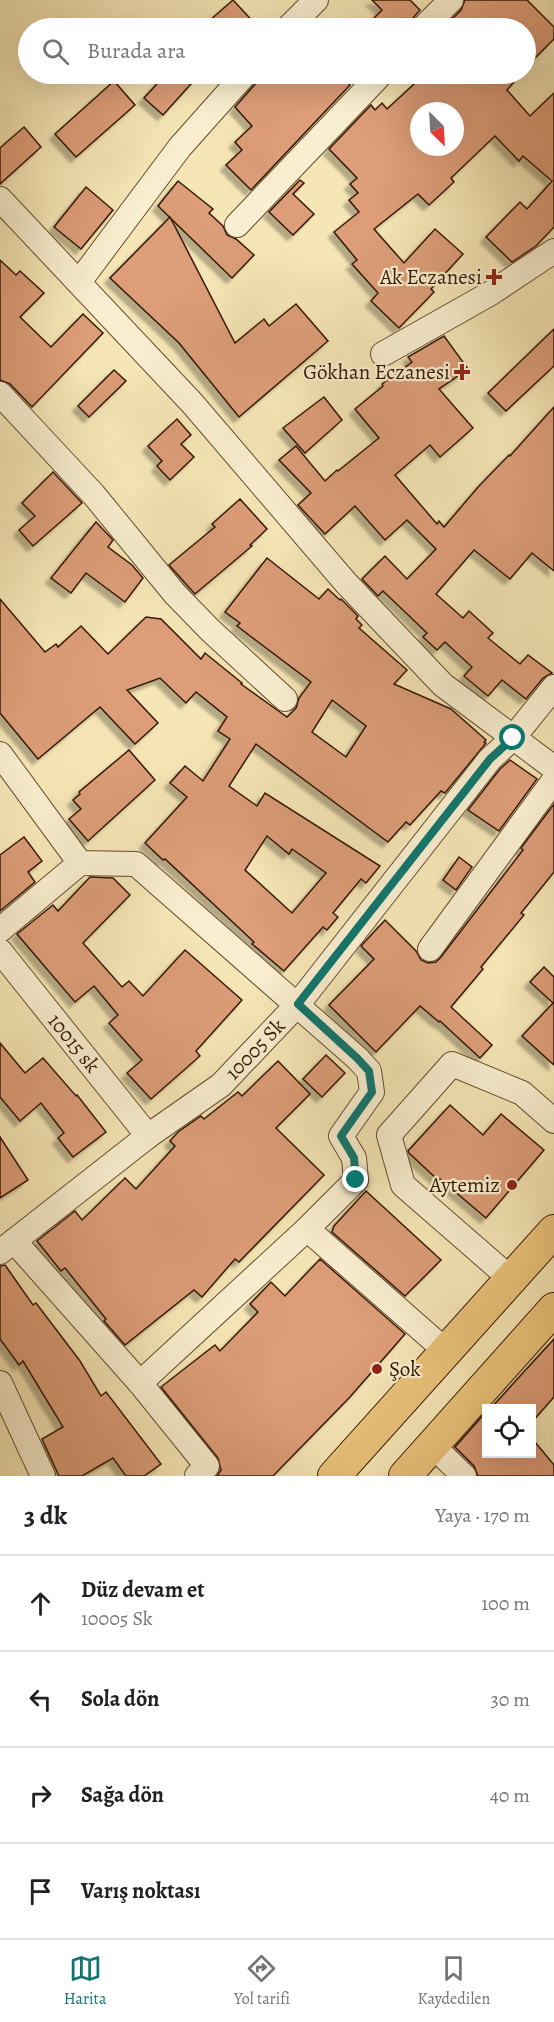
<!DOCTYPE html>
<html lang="tr">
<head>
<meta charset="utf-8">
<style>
  body { margin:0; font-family:Alegreya,serif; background:#f2f2f2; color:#202124 }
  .controls { position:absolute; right:18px; bottom:18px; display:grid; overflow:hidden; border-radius:0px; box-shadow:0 6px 24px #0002 }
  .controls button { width:54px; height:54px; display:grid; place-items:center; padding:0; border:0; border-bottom:2px solid #e0e0e0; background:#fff; color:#202124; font:30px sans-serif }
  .compass { position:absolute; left:410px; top:102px; width:54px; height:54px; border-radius:50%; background:#fff; box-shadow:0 6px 24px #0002; rotate:156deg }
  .stop { position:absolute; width:18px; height:18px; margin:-14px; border:4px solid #0f766e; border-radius:50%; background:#fff }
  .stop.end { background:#0f766e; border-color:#fff; box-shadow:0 2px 6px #0008 }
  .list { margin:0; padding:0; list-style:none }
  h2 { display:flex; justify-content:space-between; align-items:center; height:78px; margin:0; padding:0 24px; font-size:26px }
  h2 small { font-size:20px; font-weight:400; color:#757577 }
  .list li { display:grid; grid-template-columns:39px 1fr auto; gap:18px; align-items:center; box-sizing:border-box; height:96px; padding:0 24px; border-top:2px solid #e0e0e0 }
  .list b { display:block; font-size:22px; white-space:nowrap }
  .list p { margin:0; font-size:20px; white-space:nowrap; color:#757577 }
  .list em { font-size:20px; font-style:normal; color:#757577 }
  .icon { flex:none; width:33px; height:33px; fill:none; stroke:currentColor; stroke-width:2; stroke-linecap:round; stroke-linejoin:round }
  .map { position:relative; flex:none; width:554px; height:1476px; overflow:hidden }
  .search { position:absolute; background:#fff; box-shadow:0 6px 24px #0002; left:18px; right:18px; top:18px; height:66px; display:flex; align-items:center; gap:15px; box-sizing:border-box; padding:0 21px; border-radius:33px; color:#757577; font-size:22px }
  .sheet { height:462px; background:#fff }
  nav { display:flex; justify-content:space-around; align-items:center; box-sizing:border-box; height:84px; border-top:2px solid #e0e0e0; background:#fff; font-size:16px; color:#757577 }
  nav a { display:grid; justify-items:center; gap:3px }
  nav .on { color:#0f766e }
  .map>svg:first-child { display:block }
  .building { fill:#dc9d78; stroke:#351904; stroke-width:1.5; fill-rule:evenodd; filter:url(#shadow) }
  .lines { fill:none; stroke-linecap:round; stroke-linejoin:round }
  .minor-casing { stroke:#654c30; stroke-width:26 }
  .major-casing { stroke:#351904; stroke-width:34 }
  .minor { stroke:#f9efd0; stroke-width:24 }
  .major { stroke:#ebc37b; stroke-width:32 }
  .route { stroke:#0f766e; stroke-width:8 }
  .poi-dot { fill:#8f2418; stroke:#f9efd0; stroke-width:2 }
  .labels { text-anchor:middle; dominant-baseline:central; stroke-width:4.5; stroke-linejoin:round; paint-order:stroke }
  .poi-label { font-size:21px; fill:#351904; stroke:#f9efd0; text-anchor:end }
  .street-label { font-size:21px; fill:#351904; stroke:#f9efd0 }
</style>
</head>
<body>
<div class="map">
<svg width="554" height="1476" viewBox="0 0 554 1476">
  <defs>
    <filter id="shadow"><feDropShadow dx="-5.5" dy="5.5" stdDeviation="1.5" flood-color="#0004"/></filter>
  </defs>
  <rect width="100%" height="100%" fill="#f6e6b6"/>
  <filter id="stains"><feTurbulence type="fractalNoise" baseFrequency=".00333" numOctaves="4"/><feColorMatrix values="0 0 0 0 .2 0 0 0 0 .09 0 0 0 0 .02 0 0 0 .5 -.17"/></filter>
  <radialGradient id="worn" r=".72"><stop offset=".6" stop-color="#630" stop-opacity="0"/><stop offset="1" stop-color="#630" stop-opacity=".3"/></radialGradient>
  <g class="building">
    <path d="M233 0 259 28H201Z"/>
    <path d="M372 0H410L420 10 413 18 408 28H364L382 10Z"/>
    <path d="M465 0H527L554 27V39L525 68V28H455L449 22 461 10Z"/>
    <path d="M166 74H200L163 115 144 98Z"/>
    <path d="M260 74H359L349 84 350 85 251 190 226 165 242 150 235 142 252 126 235 107 256 83Z"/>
    <path d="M425 74H521L507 90 530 116 554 93V227L536 246 512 262 486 237 520 202 527 209 552 181 523 156 519 161 495 136 451 178 454 182 429 205 418 194 374 229 404 263 435 229 463 254 431 289 434 292 399 328 371 301 378 293 352 264 357 260 334 232 359 212 349 200 358 193 350 184 357 178 329 149 371 105 375 110 382 103 387 109ZM419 111H455V147H419Z"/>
    <path d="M114 81 135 105 76 157 55 134Z"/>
    <path d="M24 127 41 147 0 184V148Z"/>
    <path d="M300 180 304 183 293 194 314 214 293 235 269 212Z"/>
    <path d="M178 181 213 209 209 213 223 226 227 235 236 239 254 255 232 278 158 206Z"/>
    <path d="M86 187 113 210 81 249 54 227Z"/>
    <path d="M170 217 235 343 264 319 269 326 296 304 328 341 239 417 179 343 110 278Z"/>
    <path d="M0 260 16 275 20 271 44 293 20 317 51 347 83 314 103 333 32 407 10 384 0 380Z"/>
    <path d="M554 329V366L506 411 488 393Z"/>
    <path d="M444 336 468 369 439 389 473 428 440 457 430 445 395 475 437 524 439 521 444 527 479 486 509 455 510 456 554 407V571L532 553 510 579 474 550 436 594 463 618 469 611 493 633 488 638 520 664 528 655 552 673 543 678 526 699 502 680 488 696 464 676 472 667 445 642 437 650 423 637 427 633 383 591 378 596 362 579 385 556 407 579 436 549 407 520 385 540 355 506 325 534 298 505 311 493 279 460 296 446 325 481 337 470 338 471 379 438 355 409 383 386 382 384 412 362 408 357Z"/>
    <path d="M114 370 126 381 89 417 78 406Z"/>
    <path d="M324 397 342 420 305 453 283 428Z"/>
    <path d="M177 419 191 435 181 444 194 457 170 480 157 466 162 461 148 446Z"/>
    <path d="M53 472 82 503 33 546 19 530 35 516 22 503Z"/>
    <path d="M240 499 267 529 250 545 252 546 195 594 169 565 215 527 212 524Z"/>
    <path d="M96 522 113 540 108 547 132 565 143 578 125 602 86 573 71 593 51 578Z"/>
    <path d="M267 558 319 599 328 589 340 600 341 599 358 616 356 619 362 625 359 628 407 670 394 684 451 709 486 740 484 742 486 743 445 793 441 791 410 825 406 822 388 842 256 744 229 786 257 806 265 793 380 866 366 883 361 879 333 913 338 917 327 930 323 927 284 971 252 944 254 942 165 859 163 860 145 843 187 797 170 783 185 766 203 781 230 739 218 731 227 717 196 692 186 703 160 678 127 690 158 723 135 744 100 707 38 759 0 713V599L45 652 56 644 58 647 81 626 108 654 146 617 161 619 201 659 205 653 242 683 241 684 287 717 296 708 299 698 311 682 237 626 240 623 225 612ZM332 700 366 726 346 757 312 732ZM267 836 289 854 292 849 326 873 292 913 245 870Z"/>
    <path d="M129 750 155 780 88 841 69 819 81 809 73 800 80 794 79 792Z"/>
    <path d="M510 760 537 779 499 831 468 810 500 769Z"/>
    <path d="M554 804V872L521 913 524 915 481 967 483 969 451 1007 492 1045 480 1058 440 1021 439 1022 420 1006 376 1052 329 1005 374 959 361 946 385 920 416 951 421 960 428 963 436 962 441 957 523 850 521 848Z"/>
    <path d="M24 837 42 861 28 872 35 882 0 911V855Z"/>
    <path d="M459 857 472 867 456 890 443 880Z"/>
    <path d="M90 877 113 878 130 895 83 943 122 987 129 981 143 996 185 950 242 1000 196 1051 200 1056 151 1099 127 1073 142 1060 109 1023 118 1015 94 986 75 1002 17 934 53 905 58 911Z"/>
    <path d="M544 967 554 977V1065L522 1036 553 1003 530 982Z"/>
    <path d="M0 1043 25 1073 43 1058 76 1096 77 1095 106 1132 73 1157 58 1138 64 1133 41 1103 20 1121 0 1097Z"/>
    <path d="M326 1055 345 1073 322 1097 303 1079Z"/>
    <path d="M278 1061 310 1094 276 1128 324 1175 239 1262 235 1259 202 1297 194 1290 125 1345 104 1321 106 1319 65 1268 61 1271 37 1241 75 1211 82 1220 125 1178 136 1189 175 1146 170 1141 178 1132 201 1116 204 1119 238 1092 242 1096Z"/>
    <path d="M450 1105 483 1135 501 1114 544 1150 486 1218 440 1179 439 1181 409 1153 408 1151Z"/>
    <path d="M0 1137 28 1180 0 1198Z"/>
    <path d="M366 1191 441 1260 405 1296 332 1232 334 1226Z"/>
    <path d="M320 1259 405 1334 350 1397 273 1476H217L221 1470 218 1458 161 1387 215 1345 220 1351 258 1312 250 1304 271 1282 285 1296Z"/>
    <path d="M5 1265 33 1305 36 1303 80 1361 101 1396 106 1392 161 1464 144 1476H126L113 1458 82 1476H59L42 1439 63 1427 23 1361 19 1365 0 1339V1266Z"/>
    <path d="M554 1339V1397L531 1423V1408H491Z"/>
    <path d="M486 1412V1454H531V1437L554 1465V1476H478L474 1466 455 1447Z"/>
  </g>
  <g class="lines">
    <defs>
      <g id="minor">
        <path d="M288 28 316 0"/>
        <path d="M423 28 451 0"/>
        <path d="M0 199 192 403 346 583 443 685 554 768"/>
        <path d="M237 225 381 74"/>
        <path d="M79 282 180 147 245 74"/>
        <path d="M383 354 491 293 554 251"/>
        <path d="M0 394 94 495 175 594 210 630 285 699"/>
        <path d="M0 754 80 863 136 864 357 1058 369 1071 372 1092 341 1136 354 1158 356 1180 307 1229 140 1383"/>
        <path d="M0 930 80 863"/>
        <path d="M430 949 554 780"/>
        <path d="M0 951 148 1136"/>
        <path d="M307 1229 447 1352"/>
        <path d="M14 1241 140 1383 207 1466 197 1476"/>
        <path d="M0 1252 148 1136 221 1085 298 1004 490 759 513 738 554 687"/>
        <path d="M511 1279 403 1185 389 1135 452 1064 522 1093 554 1121"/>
        <path d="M0 1383 43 1476"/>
        <path d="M433 1446 464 1476"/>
      </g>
      <g id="major">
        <path d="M334 1476 554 1231"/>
        <path d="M405 1476 554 1309"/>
      </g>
    </defs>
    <use href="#minor" class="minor-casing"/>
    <use href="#major" class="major-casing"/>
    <use href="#minor" class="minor"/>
    <use href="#major" class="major"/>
  </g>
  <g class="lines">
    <path class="route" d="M356 1180 354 1158 341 1136 372 1092 369 1071 357 1058 298 1004 490 759 513 738"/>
  </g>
  <g class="poi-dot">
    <path d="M491 268h6v6h6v6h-6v6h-6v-6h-6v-6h6z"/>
    <path d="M459 363h6v6h6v6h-6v6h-6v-6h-6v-6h6z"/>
    <circle cx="512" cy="1185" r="6"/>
    <circle cx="377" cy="1369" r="6"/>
  </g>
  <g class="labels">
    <g class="poi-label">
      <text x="482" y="277">Ak Eczanesi</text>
      <text x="450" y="372">Gökhan Eczanesi</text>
      <text x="500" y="1185">Aytemiz</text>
      <text x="389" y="1369" text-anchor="start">Şok</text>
    </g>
    <g class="street-label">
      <text transform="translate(74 1043) rotate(51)">10015 sk</text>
      <text transform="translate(255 1049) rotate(-46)">10005 Sk</text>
    </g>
  </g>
  <rect width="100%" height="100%" filter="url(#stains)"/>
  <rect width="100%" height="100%" fill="url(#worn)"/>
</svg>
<div class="controls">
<button><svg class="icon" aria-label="locate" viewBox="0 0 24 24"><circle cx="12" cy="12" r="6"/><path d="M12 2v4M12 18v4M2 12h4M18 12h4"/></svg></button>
</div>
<svg class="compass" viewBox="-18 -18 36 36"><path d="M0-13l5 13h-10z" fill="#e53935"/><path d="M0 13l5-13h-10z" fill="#757577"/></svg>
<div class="stop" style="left:513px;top:738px"></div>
<div class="stop end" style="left:356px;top:1180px"></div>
<div class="search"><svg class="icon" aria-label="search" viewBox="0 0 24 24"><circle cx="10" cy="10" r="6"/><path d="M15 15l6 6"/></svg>Burada ara</div>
</div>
<section class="sheet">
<h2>3 dk<small>Yaya · 170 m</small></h2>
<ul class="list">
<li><svg class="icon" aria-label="ahead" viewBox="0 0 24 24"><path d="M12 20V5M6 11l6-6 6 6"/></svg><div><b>Düz devam et</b><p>10005 Sk</p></div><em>100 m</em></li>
<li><svg class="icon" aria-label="left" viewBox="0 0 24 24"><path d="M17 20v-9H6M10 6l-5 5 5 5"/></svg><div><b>Sola dön</b></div><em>30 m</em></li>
<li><svg class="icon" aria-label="right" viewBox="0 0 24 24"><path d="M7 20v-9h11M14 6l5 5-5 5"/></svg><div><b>Sağa dön</b></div><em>40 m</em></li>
<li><svg class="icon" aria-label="arrive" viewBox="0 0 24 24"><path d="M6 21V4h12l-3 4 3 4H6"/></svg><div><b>Varış noktası</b></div></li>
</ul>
</section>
<nav>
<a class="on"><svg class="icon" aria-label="map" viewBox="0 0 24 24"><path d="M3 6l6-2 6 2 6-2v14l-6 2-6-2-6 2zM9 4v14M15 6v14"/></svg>Harita</a>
<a><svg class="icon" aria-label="directions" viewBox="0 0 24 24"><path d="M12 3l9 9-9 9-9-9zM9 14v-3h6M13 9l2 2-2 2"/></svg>Yol tarifi</a>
<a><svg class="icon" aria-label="saved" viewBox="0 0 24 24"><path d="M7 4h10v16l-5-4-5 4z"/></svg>Kaydedilen</a>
</nav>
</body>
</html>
